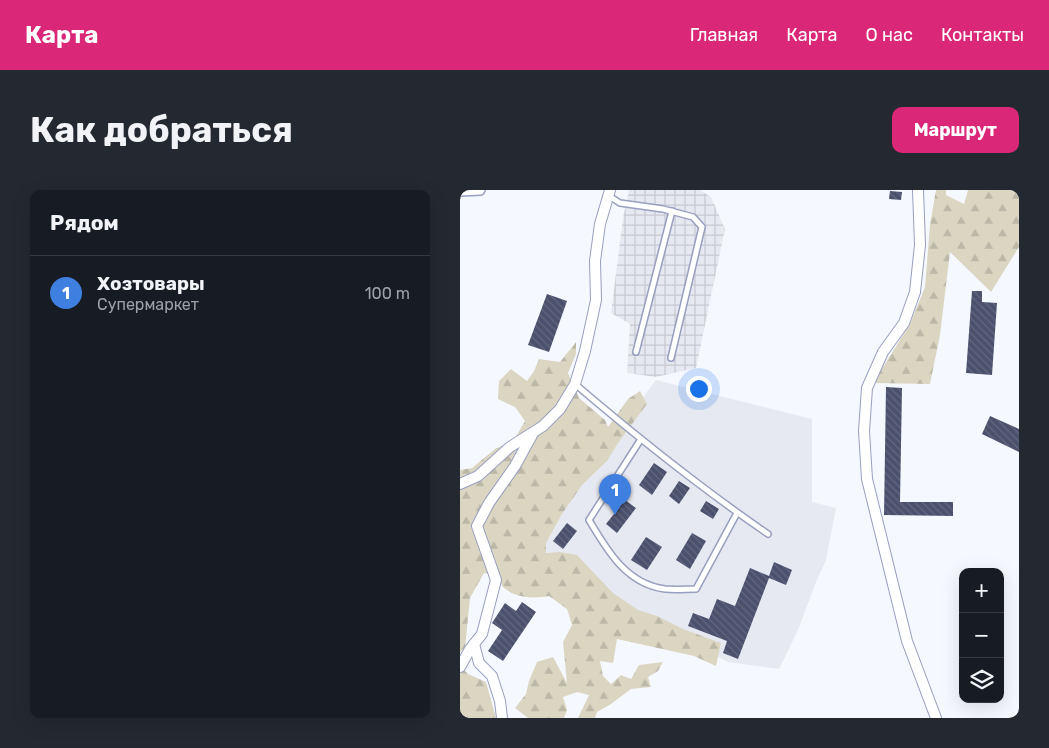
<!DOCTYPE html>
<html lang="ru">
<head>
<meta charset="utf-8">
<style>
  body { margin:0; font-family:Rubik,sans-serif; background:#242831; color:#f1f3f6 }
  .controls { position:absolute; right:15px; bottom:15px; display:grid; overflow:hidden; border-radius:10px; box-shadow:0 5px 20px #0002 }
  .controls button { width:45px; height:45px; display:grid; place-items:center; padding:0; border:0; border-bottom:1px solid #363941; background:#171b24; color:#f1f3f6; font:25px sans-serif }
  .you { position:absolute; left:238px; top:198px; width:18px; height:18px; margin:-12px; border:4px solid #fff; border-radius:50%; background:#1a73e8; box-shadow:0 0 0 8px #1a73e833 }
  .badge { display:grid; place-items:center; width:32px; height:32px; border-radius:50%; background:#db2777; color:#fff; font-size:16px; font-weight:700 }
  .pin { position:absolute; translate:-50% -41px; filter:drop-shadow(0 1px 2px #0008) }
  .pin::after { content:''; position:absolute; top:26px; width:18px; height:15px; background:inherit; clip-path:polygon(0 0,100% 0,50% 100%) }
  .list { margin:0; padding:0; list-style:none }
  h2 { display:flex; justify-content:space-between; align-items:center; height:65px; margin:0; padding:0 20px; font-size:21px }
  h2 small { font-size:16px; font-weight:400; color:#9ea1a6 }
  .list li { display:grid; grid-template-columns:32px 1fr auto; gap:15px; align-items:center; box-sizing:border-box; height:75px; padding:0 20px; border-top:1px solid #363941 }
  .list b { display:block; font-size:19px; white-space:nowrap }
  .list p { margin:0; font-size:16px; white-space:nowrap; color:#9ea1a6 }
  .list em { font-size:16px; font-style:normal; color:#9ea1a6 }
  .icon { flex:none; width:28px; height:28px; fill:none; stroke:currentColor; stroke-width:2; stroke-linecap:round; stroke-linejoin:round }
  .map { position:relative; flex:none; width:559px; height:528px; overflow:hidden; border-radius:10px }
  header { display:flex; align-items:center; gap:30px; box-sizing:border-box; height:70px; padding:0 25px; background:#db2777; color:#fff }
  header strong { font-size:24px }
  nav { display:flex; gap:28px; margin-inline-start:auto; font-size:18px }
  .intro { display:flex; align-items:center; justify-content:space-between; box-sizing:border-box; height:120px; padding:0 30px }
  h1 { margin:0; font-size:35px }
  .button { padding:12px 22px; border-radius:10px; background:#db2777; color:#fff; font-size:18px; font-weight:700 }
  main { display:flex; gap:30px; padding:0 30px }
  aside { flex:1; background:#171b24; border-radius:10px; box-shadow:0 5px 20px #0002 }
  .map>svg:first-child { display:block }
  .built { fill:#e7e9f2 }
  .industrial { fill:url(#industrial-grid) }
  .forest { fill:url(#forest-firs) }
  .building { fill:url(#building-back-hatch) }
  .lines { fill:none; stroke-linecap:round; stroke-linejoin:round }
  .lane-casing { stroke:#989fbf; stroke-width:8 }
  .street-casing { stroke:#989fbf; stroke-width:12 }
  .lane { stroke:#fff; stroke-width:5 }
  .street { stroke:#fff; stroke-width:10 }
</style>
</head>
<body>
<header>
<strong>Карта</strong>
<nav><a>Главная</a><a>Карта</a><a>О нас</a><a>Контакты</a></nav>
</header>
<div class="intro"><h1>Как добраться</h1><a class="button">Маршрут</a></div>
<main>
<aside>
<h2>Рядом<small></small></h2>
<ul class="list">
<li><span class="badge" style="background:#3f7fe0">1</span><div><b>Хозтовары</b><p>Супермаркет</p></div><em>100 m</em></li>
</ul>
</aside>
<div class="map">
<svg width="559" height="528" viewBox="0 0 559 528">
  <defs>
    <pattern id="industrial-grid" width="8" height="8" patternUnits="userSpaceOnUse" patternTransform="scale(1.25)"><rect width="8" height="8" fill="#e7e9f2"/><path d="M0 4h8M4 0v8" fill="none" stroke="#c7c8d1"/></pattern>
    <pattern id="forest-firs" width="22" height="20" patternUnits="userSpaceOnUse" patternTransform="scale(1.25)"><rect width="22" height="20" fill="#dbd6c2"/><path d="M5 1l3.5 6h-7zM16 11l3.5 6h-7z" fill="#bcb8a8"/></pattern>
    <pattern id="building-back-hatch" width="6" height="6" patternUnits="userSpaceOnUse" patternTransform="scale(1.25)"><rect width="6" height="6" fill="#4b506d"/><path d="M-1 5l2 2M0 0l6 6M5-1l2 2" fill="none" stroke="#63677f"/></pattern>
  </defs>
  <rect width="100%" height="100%" fill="#f6f8ff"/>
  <path class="built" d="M196 190 352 229V312L376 318 366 370 356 392 338 440 319 479 268 472 192 432 78 357 163 234Z"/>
  <path class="industrial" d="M169 0H240L251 7 265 39 236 178 196 187 167 183 170 134 151 123 163 28Z"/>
  <g class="forest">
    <path d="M476 0H486V5L504 14 508 0H559V57L531 102 490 62 480 145 470 194 413 193 450 134 465 97 470 35Z"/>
    <path d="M116 152V164L108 183 119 208 145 230 148 237 168 209 180 201 187 214 158 253 147 271 122 295 102 324 86 353V363L100 362 117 365 153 403 178 420 197 426 223 439 261 453 256 476 234 466 157 449 153 473 140 471 143 486 151 494 161 485 171 489 179 475 203 472 198 481 188 487 191 497 171 499 151 514 137 522 135 528H118L129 505 117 502 103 507 107 520 104 528H68L55 518 66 504 69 491 77 472 93 467 107 493 103 452 112 435 107 419 89 406C76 409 54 408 43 397 41 394 39 389 38 386L24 383 10 408 5 458 0 462V280L12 278 35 259 54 250 65 231 55 217 38 209 39 191 51 179 67 191 74 181 79 169 100 172Z"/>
    <path d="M0 476 8 484 26 492 36 528H0Z"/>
  </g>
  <g class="building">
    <path d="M430 1 442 2 441 10 429 9Z"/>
    <path d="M512 101H522V112L537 113 532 185 506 183Z"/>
    <path d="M87 104 107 111 89 162 68 155Z"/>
    <path d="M426 197 442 198 440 312H493V326L424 325Z"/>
    <path d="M530 226 559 239V262L522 244Z"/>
    <path d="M194 273 207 282 192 305 179 295Z"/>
    <path d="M219 291 230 298 219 314 209 306Z"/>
    <path d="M165 310 176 318 157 343 146 334Z"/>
    <path d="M246 311 259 319 253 329 240 321Z"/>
    <path d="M107 333 117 341 103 359 93 351Z"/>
    <path d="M232 343 246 351 230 379 216 370Z"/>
    <path d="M186 347 202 357 187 380 171 370Z"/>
    <path d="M314 372 332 380 326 395 309 388 278 469 263 463 267 451 228 436 233 423 249 429 257 409 275 416 290 378 309 386Z"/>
    <path d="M62 412 76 422 43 471 28 461 42 440 32 433 45 413 56 421Z"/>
  </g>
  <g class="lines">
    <defs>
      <g id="lane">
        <path d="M0 3 21 2 22 0"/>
        <path d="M149 6 160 13 203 19 233 27 242 37 211 168"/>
        <path d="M176 162 212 21"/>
        <path d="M115 194C177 247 241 298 308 344"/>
        <path d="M181 249 129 330C147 360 166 394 205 399 215 400 226 399 236 399L277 323"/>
      </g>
      <g id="street">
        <path d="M458 0 460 55 455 102 444 133 423 162 407 198 404 241 407 289 447 451 476 528"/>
        <path d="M0 294 18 286 50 257 83 236 100 219 115 194 125 161 136 110 135 71 140 34 150 0"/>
        <path d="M14 454 19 473 32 486 40 511 42 528"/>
        <path d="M0 477 10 459 22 444 36 390 17 336 29 313 55 276 72 245"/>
      </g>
    </defs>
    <use href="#lane" class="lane-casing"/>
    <use href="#street" class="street-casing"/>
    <use href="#lane" class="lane"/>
    <use href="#street" class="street"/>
  </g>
</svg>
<div class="controls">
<button>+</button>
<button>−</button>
<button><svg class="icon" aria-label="layers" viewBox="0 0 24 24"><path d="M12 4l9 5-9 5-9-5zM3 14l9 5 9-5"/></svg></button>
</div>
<div class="you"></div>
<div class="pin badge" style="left:155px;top:325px;background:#3f7fe0">1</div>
</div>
</main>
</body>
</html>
